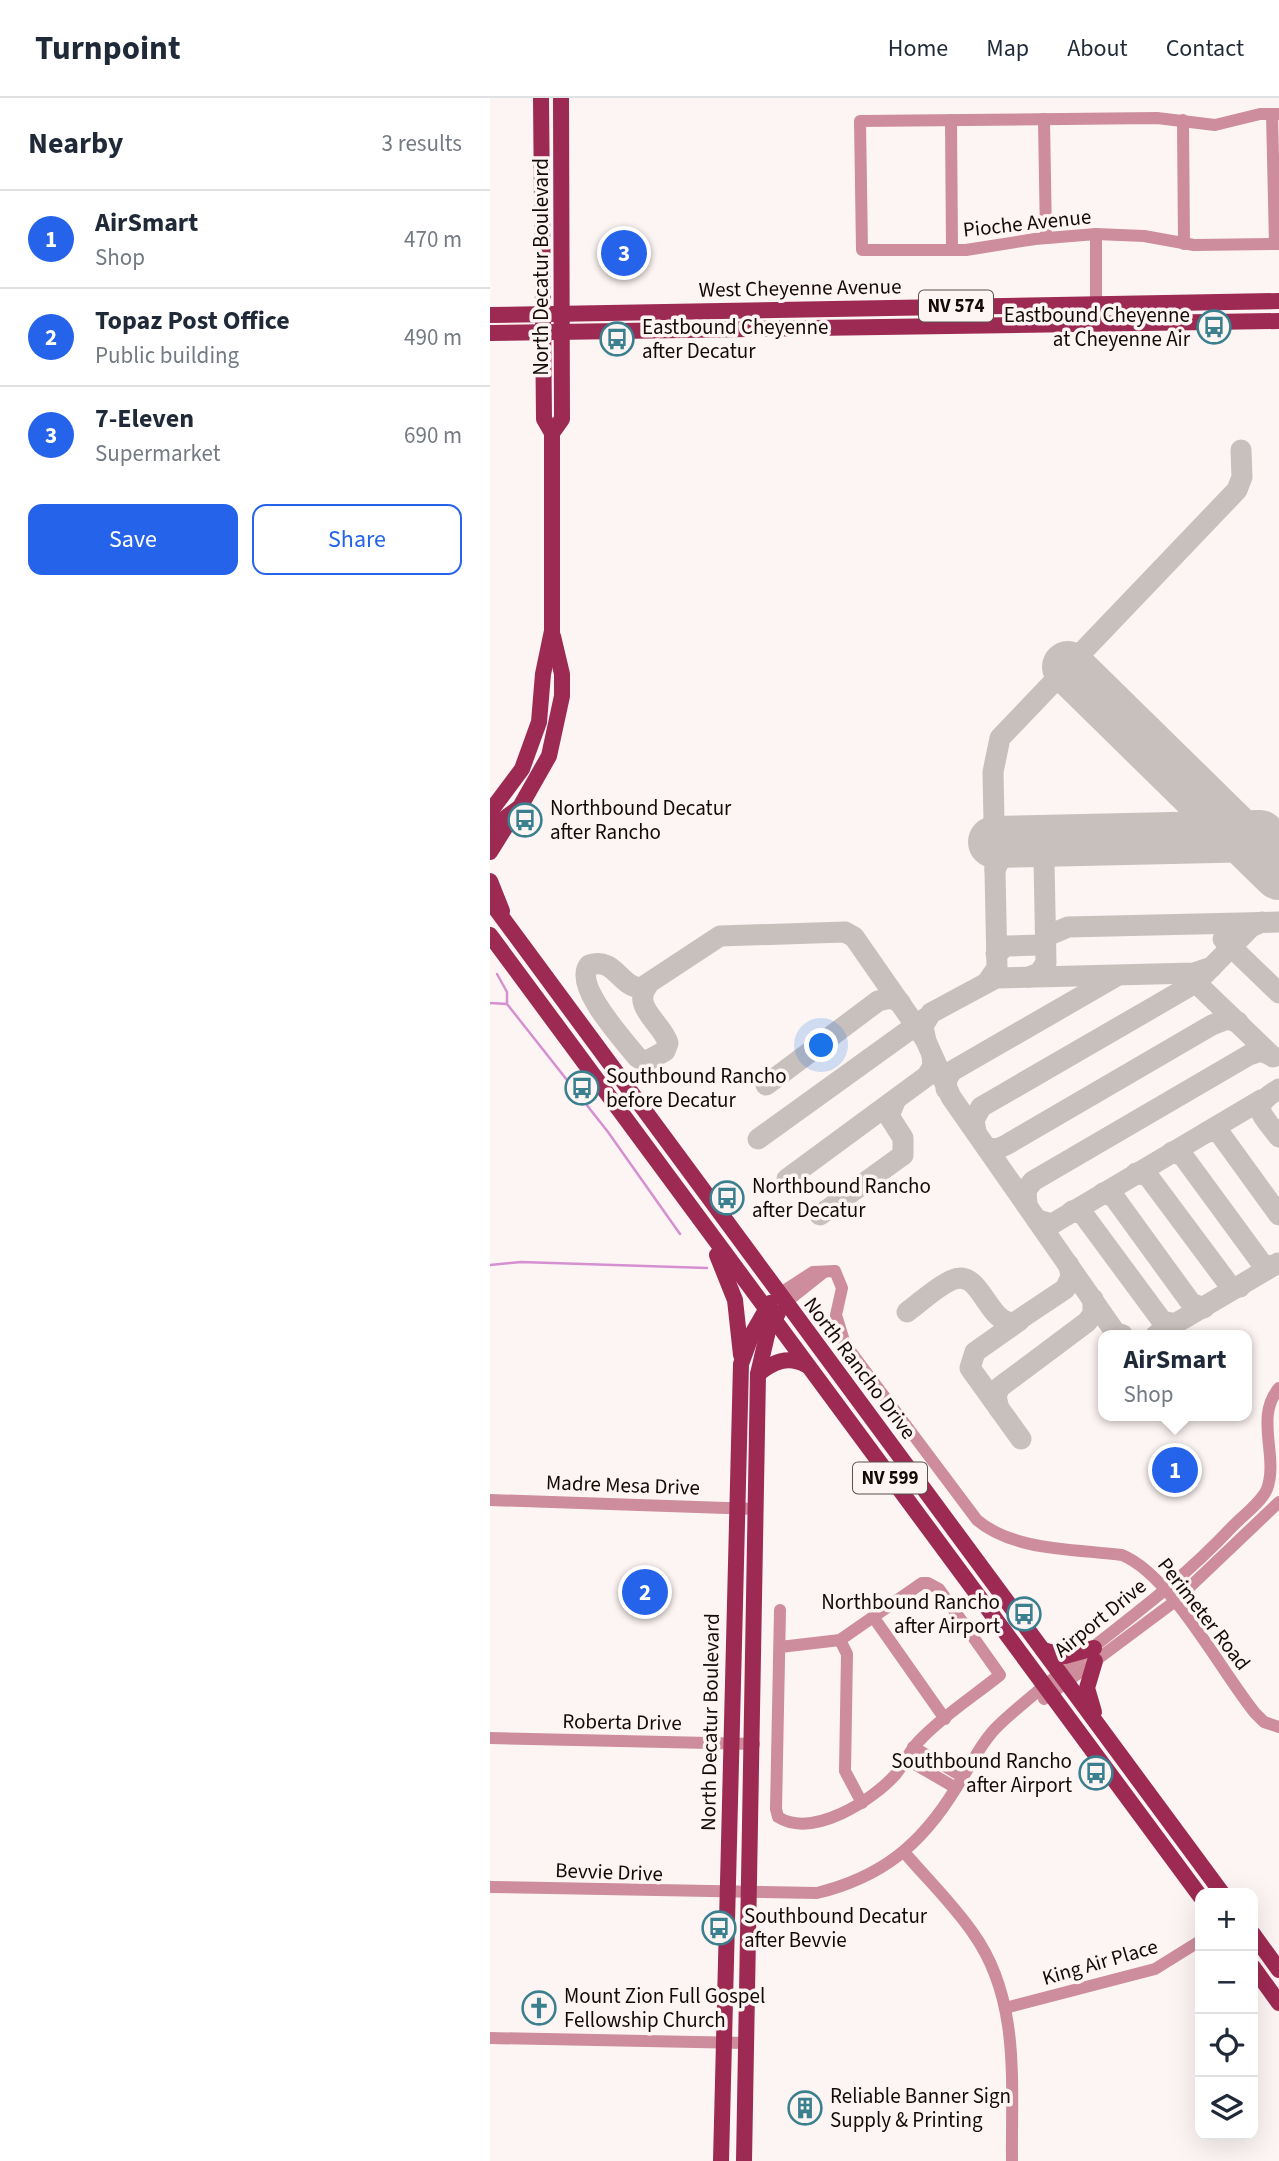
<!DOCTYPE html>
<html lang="en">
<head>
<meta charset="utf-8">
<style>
  body { margin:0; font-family:"Source Sans 3",sans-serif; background:#f2f2f3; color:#1f2937 }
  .controls { position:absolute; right:21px; bottom:21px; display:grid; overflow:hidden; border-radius:14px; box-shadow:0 7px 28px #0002 }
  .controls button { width:63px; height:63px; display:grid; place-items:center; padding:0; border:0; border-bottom:2px solid #e0e1e3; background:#fff; color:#1f2937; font:35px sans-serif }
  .you { position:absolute; left:332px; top:948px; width:24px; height:24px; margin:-18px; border:5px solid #fff; border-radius:50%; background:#1a73e8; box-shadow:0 0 0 10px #1a73e833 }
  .badge { display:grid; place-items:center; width:46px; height:46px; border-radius:50%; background:#2563eb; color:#fff; font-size:23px; font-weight:700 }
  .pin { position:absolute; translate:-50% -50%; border:4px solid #fff; box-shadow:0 2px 7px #0006 }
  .popup { position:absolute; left:608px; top:1232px; width:154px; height:91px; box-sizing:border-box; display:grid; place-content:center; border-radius:14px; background:#fff; filter:drop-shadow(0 2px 5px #0005); font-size:23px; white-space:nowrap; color:#747a83 }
  .popup b { font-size:26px; color:#1f2937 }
  .popup::after { content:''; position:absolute; left:50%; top:100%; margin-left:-14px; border:14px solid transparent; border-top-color:#fff }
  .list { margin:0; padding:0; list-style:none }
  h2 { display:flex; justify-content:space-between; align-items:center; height:91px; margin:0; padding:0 28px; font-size:30px }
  h2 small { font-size:23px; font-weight:400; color:#747a83 }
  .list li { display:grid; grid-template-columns:46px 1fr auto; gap:21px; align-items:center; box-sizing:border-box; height:98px; padding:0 28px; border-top:2px solid #e0e1e3 }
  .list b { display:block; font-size:26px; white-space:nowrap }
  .list p { margin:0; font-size:23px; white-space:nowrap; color:#747a83 }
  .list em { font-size:23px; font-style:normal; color:#747a83 }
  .actions { display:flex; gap:14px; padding:21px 28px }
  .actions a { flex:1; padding:16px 0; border:2px solid #2563eb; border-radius:14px; text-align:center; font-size:24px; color:#2563eb }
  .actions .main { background:#2563eb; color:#fff }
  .icon { flex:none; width:38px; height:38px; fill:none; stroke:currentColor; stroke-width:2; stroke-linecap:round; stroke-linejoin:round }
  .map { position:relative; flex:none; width:789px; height:2063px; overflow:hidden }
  header { display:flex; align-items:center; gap:42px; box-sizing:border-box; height:98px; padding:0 35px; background:#fff; border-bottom:2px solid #e0e1e3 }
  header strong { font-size:33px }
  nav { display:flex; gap:38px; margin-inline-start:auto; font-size:24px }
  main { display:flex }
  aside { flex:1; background:#fff }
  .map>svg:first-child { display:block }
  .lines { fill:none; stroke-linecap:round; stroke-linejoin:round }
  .stream { stroke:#d690d2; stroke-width:2.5 }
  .taxiway { stroke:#c8c0bd; stroke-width:21 }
  .runway { stroke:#c8c0bd; stroke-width:52 }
  .minor { stroke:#cd8d9c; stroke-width:12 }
  .major { stroke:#9d2a53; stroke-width:16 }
  .labels { text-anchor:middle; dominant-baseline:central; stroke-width:7; stroke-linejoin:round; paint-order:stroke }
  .shield { fill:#fdf5f3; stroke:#5b504e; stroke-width:2 }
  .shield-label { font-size:19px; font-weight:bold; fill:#160a07 }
  .street-label { font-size:21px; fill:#160a07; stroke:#fdf5f3 }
  .poi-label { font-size:21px; fill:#160a07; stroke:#fdf5f3; text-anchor:start }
</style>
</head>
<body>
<header>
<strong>Turnpoint</strong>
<nav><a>Home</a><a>Map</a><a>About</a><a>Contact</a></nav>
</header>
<main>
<aside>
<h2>Nearby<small>3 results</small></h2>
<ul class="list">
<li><span class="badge">1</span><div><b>AirSmart</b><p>Shop</p></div><em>470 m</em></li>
<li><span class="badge">2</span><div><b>Topaz Post Office</b><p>Public building</p></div><em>490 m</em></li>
<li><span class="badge">3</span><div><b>7-Eleven</b><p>Supermarket</p></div><em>690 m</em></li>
</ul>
<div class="actions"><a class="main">Save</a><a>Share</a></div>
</aside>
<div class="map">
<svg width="789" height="2063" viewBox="0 0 789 2063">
  <rect width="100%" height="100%" fill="#fdf5f3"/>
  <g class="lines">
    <g class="stream">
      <path d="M7 876 17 894V905"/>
      <path d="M0 905 17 906 118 1034 190 1136"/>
      <path d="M0 1167 31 1164 217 1170"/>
    </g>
    <g class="taxiway">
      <path d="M505 772 513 754 533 744"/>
      <path d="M733 841 789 895"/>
      <path d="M506 856 516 848 549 847 559 837 578 829 789 824"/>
      <path d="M698 877 783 959"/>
      <path d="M539 879 549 875 556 865 554 763 565 748 586 742"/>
      <path d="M498 883 507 870 503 674 510 640 747 392 752 379 751 352"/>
      <path d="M158 887C140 908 173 926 178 945L175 953 155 964 147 959C133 941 83 888 99 867 126 859 128 888 151 890L230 838 355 834 364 839 435 941"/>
      <path d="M276 987 388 903 400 900 410 904"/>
      <path d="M456 991 457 981 462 973 625 879"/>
      <path d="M789 991C758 1009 772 1016 789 1039"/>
      <path d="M486 1034 484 1022 491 1009 707 884 761 829 772 824"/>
      <path d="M717 1034 726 1033 731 1037 789 1117"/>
      <path d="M268 1041 436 920"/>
      <path d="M497 1050 507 1051 516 1047 722 927 737 921 748 924"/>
      <path d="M682 1054 693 1058 773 1167 783 1168"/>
      <path d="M646 1075 658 1078 740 1188 750 1189"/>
      <path d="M297 1081 437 978 443 968 442 957"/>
      <path d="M613 1095 624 1099 701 1205 714 1210"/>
      <path d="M537 1107 536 1092 543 1083 759 957 771 953 782 958"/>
      <path d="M582 1113 593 1116 672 1223 686 1226"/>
      <path d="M330 1117 413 1057V1040L399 1018 406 1001"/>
      <path d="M547 1122 562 1126 771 1002"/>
      <path d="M417 1214C431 1204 446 1189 462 1182 491 1169 496 1225 524 1225L575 1191 581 1179 579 1167"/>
      <path d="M529 1223 485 1254 480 1270 531 1341"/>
      <path d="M633 1237 625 1234 461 999 436 943 433 928 441 915 506 880 704 875 722 869"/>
      <path d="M666 1237 788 1165"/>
      <path d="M509 1311 506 1298 510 1289 597 1224 603 1216V1201"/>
    </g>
    <g class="runway">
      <path d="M578 569 789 776"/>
      <path d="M504 744 770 738"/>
    </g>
    <g class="minor">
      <path d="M782 16 785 146"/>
      <path d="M789 16H770L725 27 667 20 370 23 372 152H476L545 141 606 136 654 138 704 147 789 146"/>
      <path d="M554 21 556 140"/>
      <path d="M461 22 462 152"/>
      <path d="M693 22 694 146"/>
      <path d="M606 136V226"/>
      <path d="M289 1196 323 1174 345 1173 352 1190 346 1217 355 1246 487 1422C523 1453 586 1451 632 1457 681 1477 730 1572 765 1615L774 1624 789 1629"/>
      <path d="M295 1205 334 1174"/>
      <path d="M0 1402 265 1411"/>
      <path d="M290 1512 286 1711 288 1719C323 1741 383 1702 406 1676 415 1665 420 1651 431 1641 454 1617 484 1598 510 1577L449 1491 438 1485H432L350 1542 290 1549"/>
      <path d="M384 1520 455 1621"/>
      <path d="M350 1542 357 1556 355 1673 372 1705"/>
      <path d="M554 1601 684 1504 789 1404"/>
      <path d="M0 1640 264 1646"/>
      <path d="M423 1649 473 1679"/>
      <path d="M416 1661 466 1690"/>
      <path d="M414 1754C437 1781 463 1806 483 1835 531 1902 521 1986 522 2063"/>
      <path d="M0 1789 327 1795C392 1779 431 1747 466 1690 480 1669 492 1642 511 1625 585 1557 672 1504 741 1430 752 1418 771 1405 777 1391 789 1358 764 1319 789 1290"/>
      <path d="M515 1910 665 1871 710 1843"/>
      <path d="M0 1940 256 1945"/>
    </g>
    <g class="major">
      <path d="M0 217 789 203"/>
      <path d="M0 235 789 223"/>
      <path d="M62 335 72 321 71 0"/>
      <path d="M0 714 32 671 49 624 53 576 62 533V335L54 321 51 0"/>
      <path d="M0 731 30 709 59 658 72 598V576L63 538"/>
      <path d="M0 754 20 722"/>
      <path d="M0 783 12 813"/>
      <path d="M0 803 732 1795"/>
      <path d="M0 837 710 1798"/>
      <path d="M227 1157 245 1202 251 1257"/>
      <path d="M268 1276C283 1264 298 1257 316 1267"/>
      <path d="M553 1552 575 1558 604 1550"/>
      <path d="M604 1614 597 1590 605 1563"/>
      <path d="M763 1836 789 1872"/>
      <path d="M763 1869 789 1905"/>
      <path d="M231 2063 251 1266 262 1236 280 1205"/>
      <path d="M254 2063 268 1276 278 1233 288 1215"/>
    </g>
  </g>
  <defs>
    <symbol id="bus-ring" viewBox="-11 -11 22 22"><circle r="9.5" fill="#fdf5f3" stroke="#3b808e" stroke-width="1.5"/><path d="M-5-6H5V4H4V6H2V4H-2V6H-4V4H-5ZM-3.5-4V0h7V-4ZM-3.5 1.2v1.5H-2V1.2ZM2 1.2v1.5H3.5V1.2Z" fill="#3b808e"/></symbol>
    <symbol id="church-ring" viewBox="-11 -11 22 22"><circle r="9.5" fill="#fdf5f3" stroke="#3b808e" stroke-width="1.5"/><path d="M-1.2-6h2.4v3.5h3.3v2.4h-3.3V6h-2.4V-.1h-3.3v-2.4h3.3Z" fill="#3b808e"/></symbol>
    <symbol id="building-ring" viewBox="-11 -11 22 22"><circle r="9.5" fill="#fdf5f3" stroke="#3b808e" stroke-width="1.5"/><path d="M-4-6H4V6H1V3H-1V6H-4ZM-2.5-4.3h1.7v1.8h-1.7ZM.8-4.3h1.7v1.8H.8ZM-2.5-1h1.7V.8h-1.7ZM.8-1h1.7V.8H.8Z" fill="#3b808e"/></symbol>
  </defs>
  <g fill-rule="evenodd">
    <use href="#bus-ring" x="705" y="210" width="38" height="38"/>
    <use href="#bus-ring" x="108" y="222" width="38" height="38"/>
    <use href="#bus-ring" x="16" y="703" width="38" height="38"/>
    <use href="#bus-ring" x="73" y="971" width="38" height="38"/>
    <use href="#bus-ring" x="218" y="1081" width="38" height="38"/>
    <use href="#bus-ring" x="515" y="1497" width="38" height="38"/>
    <use href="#bus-ring" x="587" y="1656" width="38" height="38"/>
    <use href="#bus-ring" x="210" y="1811" width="38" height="38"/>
    <use href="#church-ring" x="30" y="1891" width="38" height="38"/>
    <use href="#building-ring" x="296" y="1991" width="38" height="38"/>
  </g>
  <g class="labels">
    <g class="shield">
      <rect x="429" y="192.5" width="74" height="31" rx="5"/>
      <rect x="363" y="1364.5" width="74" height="31" rx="5"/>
    </g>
    <g class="shield-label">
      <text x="466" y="208">NV 574</text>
      <text x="400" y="1380">NV 599</text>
    </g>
    <g class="street-label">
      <text transform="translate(537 125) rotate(-6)">Pioche Avenue</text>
      <text transform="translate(51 169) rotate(-90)">North Decatur Boulevard</text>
      <text transform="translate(310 190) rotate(-1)">West Cheyenne Avenue</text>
      <text transform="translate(370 1270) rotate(53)">North Rancho Drive</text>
      <text transform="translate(133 1387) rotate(2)">Madre Mesa Drive</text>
      <text transform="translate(714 1516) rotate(52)">Perimeter Road</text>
      <text transform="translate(610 1520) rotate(-39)">Airport Drive</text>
      <text transform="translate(132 1624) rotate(1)">Roberta Drive</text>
      <text transform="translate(220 1624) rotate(-89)">North Decatur Boulevard</text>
      <text transform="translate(119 1774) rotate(2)">Bevvie Drive</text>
      <text transform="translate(610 1864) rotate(-16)">King Air Place</text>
    </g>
    <g class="poi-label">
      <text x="700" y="217" text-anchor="end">Eastbound Cheyenne<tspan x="700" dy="24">at Cheyenne Air</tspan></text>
      <text x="152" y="229">Eastbound Cheyenne<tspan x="152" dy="24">after Decatur</tspan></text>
      <text x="60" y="710">Northbound Decatur<tspan x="60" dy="24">after Rancho</tspan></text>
      <text x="116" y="978">Southbound Rancho<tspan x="116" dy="24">before Decatur</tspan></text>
      <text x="262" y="1088">Northbound Rancho<tspan x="262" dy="24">after Decatur</tspan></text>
      <text x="510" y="1504" text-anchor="end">Northbound Rancho<tspan x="510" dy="24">after Airport</tspan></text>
      <text x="582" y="1663" text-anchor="end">Southbound Rancho<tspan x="582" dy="24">after Airport</tspan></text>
      <text x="254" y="1818">Southbound Decatur<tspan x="254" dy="24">after Bevvie</tspan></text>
      <text x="74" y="1898">Mount Zion Full Gospel<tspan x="74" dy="24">Fellowship Church</tspan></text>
      <text x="340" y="1998">Reliable Banner Sign<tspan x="340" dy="24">Supply &amp; Printing</tspan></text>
    </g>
  </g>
</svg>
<div class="controls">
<button>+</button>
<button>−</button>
<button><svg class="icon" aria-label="locate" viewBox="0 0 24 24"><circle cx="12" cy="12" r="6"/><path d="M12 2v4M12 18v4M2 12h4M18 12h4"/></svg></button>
<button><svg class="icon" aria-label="layers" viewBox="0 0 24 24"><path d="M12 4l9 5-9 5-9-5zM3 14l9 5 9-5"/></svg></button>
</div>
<div class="you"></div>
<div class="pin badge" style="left:685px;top:1372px">1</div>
<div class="popup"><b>AirSmart</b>Shop</div>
<div class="pin badge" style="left:155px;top:1494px">2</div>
<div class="pin badge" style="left:134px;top:155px">3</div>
</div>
</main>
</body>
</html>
